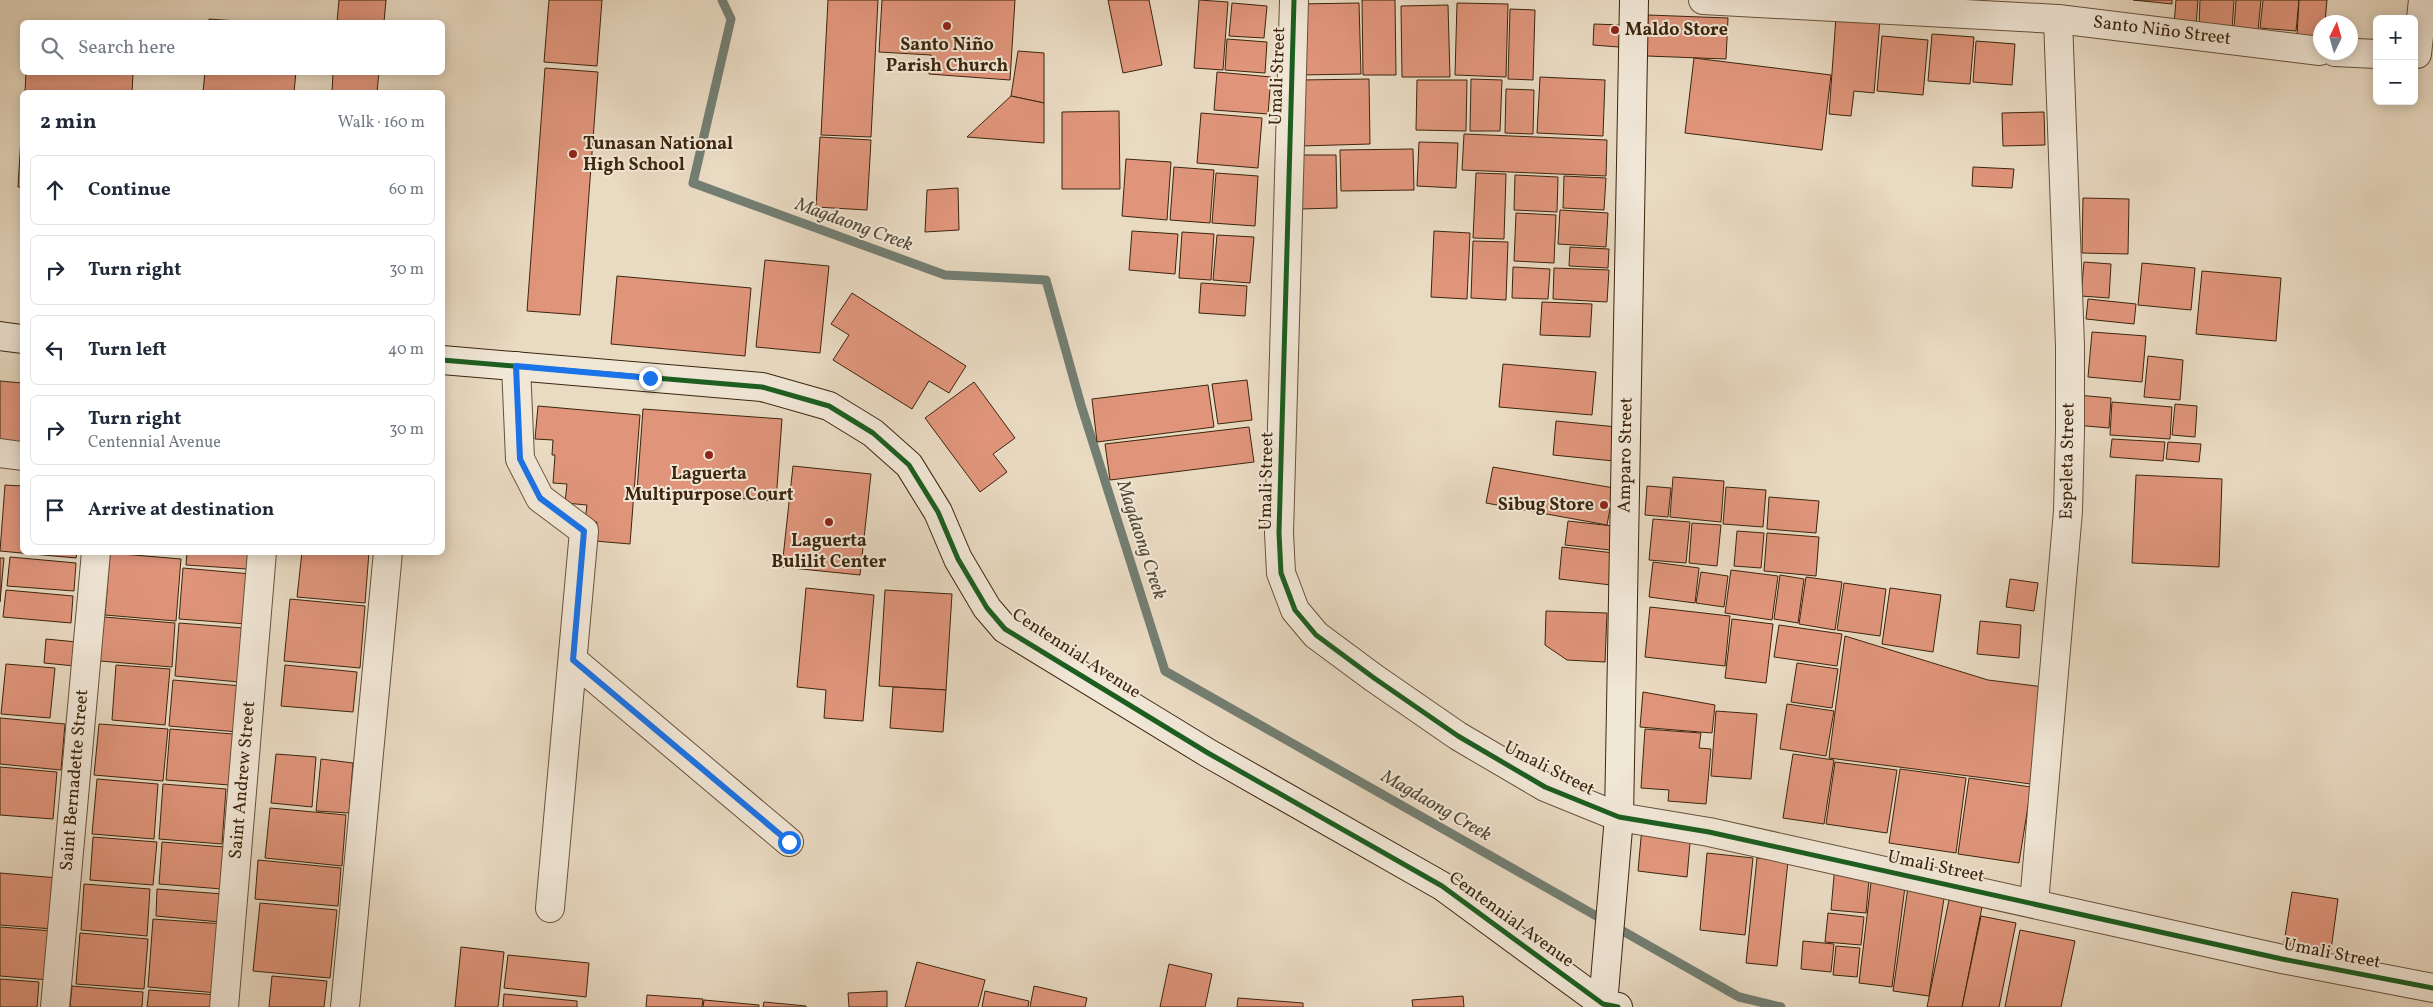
<!DOCTYPE html>
<html lang="en">
<head>
<meta charset="utf-8">
<style>
  body { margin:0; font-family:Vollkorn,serif; background:#f6f6f7; color:#1f2937 }
  .controls { position:absolute; right:15px; top:15px; display:grid; overflow:hidden; border-radius:8px; box-shadow:0 2px 12px #0003 }
  .controls button { width:45px; height:45px; display:grid; place-items:center; padding:0; border:0; border-bottom:1px solid #e0e1e3; background:#fff; color:#1f2937; font:25px sans-serif }
  .compass { position:absolute; left:2313px; top:15px; width:45px; height:45px; border-radius:50%; background:#fff; box-shadow:0 2px 12px #0003; rotate:5deg }
  .stop { position:absolute; width:15px; height:15px; margin:-11px; border:4px solid #1a73e8; border-radius:50%; background:#fff }
  .stop.end { background:#1a73e8; border-color:#fff; box-shadow:0 1px 5px #0008 }
  .list { margin:0; padding:0; list-style:none }
  h2 { display:flex; justify-content:space-between; align-items:center; height:65px; margin:0; padding:0 20px; font-size:21px }
  h2 small { font-size:16px; font-weight:400; color:#747a83 }
  .list li { display:grid; grid-template-columns:32px 1fr auto; gap:15px; align-items:center; box-sizing:border-box; height:70px; margin:0 10px 10px; padding:0 10px; border:1px solid #e0e1e3; border-radius:8px }
  .list b { display:block; font-size:19px; white-space:nowrap }
  .list p { margin:0; font-size:16px; white-space:nowrap; color:#747a83 }
  .list em { font-size:16px; font-style:normal; color:#747a83 }
  .icon { flex:none; width:28px; height:28px; fill:none; stroke:currentColor; stroke-width:2; stroke-linecap:round; stroke-linejoin:round }
  .map { position:relative; flex:none; width:2433px; height:1007px; overflow:hidden }
  .search { position:absolute; background:#fff; box-shadow:0 2px 12px #0003; left:20px; top:20px; width:425px; height:55px; display:flex; align-items:center; gap:12px; box-sizing:border-box; padding:0 18px; border-radius:8px; color:#747a83; font-size:19px }
  .panel { position:absolute; background:#fff; box-shadow:0 2px 12px #0003; left:20px; top:90px; width:425px; height:465px; border-radius:8px }
  .map>svg:first-child { display:block }
  .lines { fill:none; stroke-linecap:round; stroke-linejoin:round }
  .stream { stroke:#737e72; stroke-width:9 }
  .building { fill:#e0957b; stroke:#3c250c }
  .street-casing { stroke:#67523a; stroke-width:30 }
  .secondary-casing { stroke:#3c250c; stroke-width:30 }
  .street { stroke:#f1e7d7; stroke-width:28 }
  .secondary { stroke:#f1e7d7; stroke-width:28 }
  .cycleway-casing { stroke:#f1e7d7; stroke-width:8 }
  .cycleway { stroke:#1b5e20; stroke-width:5 }
  .route { stroke:#1a73e8; stroke-width:6 }
  .poi-dot { fill:#8f2418; stroke:#f1e7d7; stroke-width:2 }
  .labels { text-anchor:middle; dominant-baseline:central; stroke-width:4; stroke-linejoin:round; paint-order:stroke }
  .poi-label { font-size:18px; font-weight:bold; fill:#3c250c; stroke:#f1e7d7 }
  .street-label { font-size:18px; fill:#3c250c; stroke:#f1e7d7 }
  .water-label { font-size:19px; font-style:italic; fill:#534a36; stroke:#f1e7d7 }
</style>
</head>
<body>
<div class="map">
<svg width="2433" height="1007" viewBox="0 0 2433 1007">
  <rect width="100%" height="100%" fill="#e9dac2"/>
  <filter id="stains"><feTurbulence type="fractalNoise" baseFrequency=".004" numOctaves="4"/><feColorMatrix values="0 0 0 0 .2 0 0 0 0 .09 0 0 0 0 .02 0 0 0 .5 -.17"/></filter>
  <radialGradient id="worn" r=".72"><stop offset=".6" stop-color="#630" stop-opacity="0"/><stop offset="1" stop-color="#630" stop-opacity=".3"/></radialGradient>
  <g class="lines">
    <path class="stream" d="M722 0 731 19 693 183 945 275 1046 280 1081 405 1165 671 1739 997 1781 1007"/>
  </g>
  <g class="building">
    <path d="M339 0H386L384 22H337Z"/>
    <path d="M549 0H602L597 66 544 62Z"/>
    <path d="M828 0H878L871 137 821 135Z"/>
    <path d="M882 0H1015L1010 80 929 74 931 55 879 52Z"/>
    <path d="M1108 0H1149L1162 65 1123 73Z"/>
    <path d="M1199 0 1228 2 1223 70 1194 68Z"/>
    <path d="M1362 0H1395L1396 75H1363Z"/>
    <path d="M2133 0H2172V4Z"/>
    <path d="M2176 0H2198L2196 26 2174 25Z"/>
    <path d="M2200 0H2234L2232 29 2199 26Z"/>
    <path d="M2236 0H2261L2258 30 2234 28Z"/>
    <path d="M2263 0H2299L2296 31 2260 28Z"/>
    <path d="M2299 0H2327L2325 22H2320V38L2297 37Z"/>
    <path d="M1232 3 1267 6 1264 38 1229 36Z"/>
    <path d="M1359 3 1361 74 1298 75 1297 4Z"/>
    <path d="M1457 3 1508 4 1506 77 1455 75Z"/>
    <path d="M1448 5 1450 77H1402L1401 6Z"/>
    <path d="M1510 9 1535 10 1533 80 1508 79Z"/>
    <path d="M1648 15 1728 18 1726 59 1647 56Z"/>
    <path d="M1836 17 1880 20 1874 93 1854 91 1851 116 1829 114Z"/>
    <path d="M209 19 251 22H209Z"/>
    <path d="M1594 24 1621 25 1619 47 1593 45Z"/>
    <path d="M1932 34 1974 37 1970 84 1928 81Z"/>
    <path d="M1882 36 1928 40 1923 95 1877 91Z"/>
    <path d="M1227 39 1267 42 1265 73 1225 70Z"/>
    <path d="M1976 41 2015 44 2012 85 1973 82Z"/>
    <path d="M1018 51 1044 53V103L1011 96Z"/>
    <path d="M1694 58 1831 75 1822 150 1685 133Z"/>
    <path d="M545 68 598 72 580 315 527 311Z"/>
    <path d="M26 72 133 74 132 92H25Z"/>
    <path d="M205 72H296L294 92H203Z"/>
    <path d="M333 72H379L377 92H332Z"/>
    <path d="M1217 72 1271 77 1268 114 1214 110Z"/>
    <path d="M1540 77 1605 80 1603 136 1537 133Z"/>
    <path d="M1369 79 1370 144 1301 146 1300 80Z"/>
    <path d="M1471 79 1502 80 1500 131H1470Z"/>
    <path d="M1417 80H1467L1466 131 1416 130Z"/>
    <path d="M1506 89 1534 90 1533 134 1505 133Z"/>
    <path d="M1011 96 1044 103V143L967 137Z"/>
    <path d="M1119 111 1120 189H1062V112Z"/>
    <path d="M2044 112 2045 145 2003 146 2002 113Z"/>
    <path d="M1201 113 1262 118 1258 168 1197 163Z"/>
    <path d="M22 121V187H18Z"/>
    <path d="M1464 134 1607 140 1606 176 1462 170Z"/>
    <path d="M820 137 871 140 867 210 816 207Z"/>
    <path d="M1419 142 1458 143 1456 188 1417 186Z"/>
    <path d="M1413 149 1414 190 1341 191 1340 150Z"/>
    <path d="M1298 155H1336L1337 208 1299 209Z"/>
    <path d="M1126 159 1171 162 1167 220 1122 216Z"/>
    <path d="M1174 167 1214 170 1210 223 1170 220Z"/>
    <path d="M1973 167 2014 169 2012 188 1972 186Z"/>
    <path d="M1216 173 1258 176 1255 226 1212 223Z"/>
    <path d="M1476 173 1506 174 1504 239 1473 238Z"/>
    <path d="M1515 175 1558 177 1557 212 1514 210Z"/>
    <path d="M1564 176 1606 178 1604 210 1563 208Z"/>
    <path d="M958 188 959 230 925 232 927 190Z"/>
    <path d="M2083 198 2129 199 2128 254 2082 253Z"/>
    <path d="M1560 210 1608 213 1606 247 1558 244Z"/>
    <path d="M1516 213 1556 215 1554 263 1514 261Z"/>
    <path d="M1132 231 1178 234 1175 274 1129 270Z"/>
    <path d="M1434 231 1470 233 1467 299 1431 297Z"/>
    <path d="M1182 232 1214 234 1211 280 1179 278Z"/>
    <path d="M1217 235 1254 237 1250 283 1213 280Z"/>
    <path d="M1473 241 1508 242 1506 300 1471 298Z"/>
    <path d="M1570 247 1609 249 1608 268 1569 266Z"/>
    <path d="M765 260 829 266 820 353 756 347Z"/>
    <path d="M2084 262 2111 264 2109 298 2081 296Z"/>
    <path d="M2142 263 2195 268 2191 310 2138 305Z"/>
    <path d="M1513 267 1550 269 1548 299 1512 298Z"/>
    <path d="M1554 268 1609 270 1607 302 1553 299Z"/>
    <path d="M2202 271 2281 278 2276 341 2196 334Z"/>
    <path d="M617 276 751 288 745 356 611 344Z"/>
    <path d="M1201 283 1247 286 1245 316 1199 313Z"/>
    <path d="M852 293 966 366 949 393 929 381 912 409 833 360 849 335 831 324Z"/>
    <path d="M2088 299 2136 304 2134 324 2086 319Z"/>
    <path d="M1542 302 1592 304 1590 337 1540 335Z"/>
    <path d="M2092 332 2146 336 2142 382 2088 377Z"/>
    <path d="M2148 356 2183 360 2180 400 2144 397Z"/>
    <path d="M1503 364 1596 372 1592 415 1499 407Z"/>
    <path d="M1247 380 1252 420 1218 424 1212 384Z"/>
    <path d="M0 381 22 383V447L0 445Z"/>
    <path d="M974 382 1015 438 993 454 1007 472 980 492 925 418Z"/>
    <path d="M1208 385 1214 427 1097 442 1092 399Z"/>
    <path d="M2077 395 2111 398 2109 428 2075 425Z"/>
    <path d="M2112 402 2172 407 2170 439 2110 435Z"/>
    <path d="M2175 404 2197 406 2195 437 2172 435Z"/>
    <path d="M538 406 640 415 630 544 595 541 597 522 585 521 587 505 565 503 567 484 553 483 555 455H552L553 440 535 439Z"/>
    <path d="M643 409 782 419 776 501 637 491Z"/>
    <path d="M1556 421 1617 427 1614 461 1553 455Z"/>
    <path d="M1249 427 1254 462 1110 480 1105 444Z"/>
    <path d="M2112 439 2165 442 2163 461 2110 457Z"/>
    <path d="M2168 442 2201 444 2199 462 2166 459Z"/>
    <path d="M793 466 871 474 860 575 782 567Z"/>
    <path d="M1493 467 1614 488 1607 525 1486 503Z"/>
    <path d="M2136 475 2222 479 2219 567 2132 563Z"/>
    <path d="M1673 477 1724 481 1721 522 1670 517Z"/>
    <path d="M5 485 22 486V552H77L76 558 0 551Z"/>
    <path d="M1647 486 1671 488 1668 517 1645 515Z"/>
    <path d="M1726 487 1766 490 1763 527 1723 524Z"/>
    <path d="M1769 497 1819 501 1816 533 1767 529Z"/>
    <path d="M1653 519 1690 522 1686 563 1649 560Z"/>
    <path d="M1568 521 1613 526 1610 550 1565 545Z"/>
    <path d="M1692 523 1721 525 1717 566 1689 563Z"/>
    <path d="M1737 531 1764 533 1761 568 1734 566Z"/>
    <path d="M1767 533 1819 537 1816 576 1764 571Z"/>
    <path d="M1562 547 1614 553 1611 585 1559 579Z"/>
    <path d="M187 552H248L247 569 186 565Z"/>
    <path d="M302 552H369L365 603 297 597Z"/>
    <path d="M110 553 181 559 176 621 105 615Z"/>
    <path d="M10 557 76 563 74 591 7 586Z"/>
    <path d="M0 558H4L0 602Z"/>
    <path d="M1653 562 1699 568 1695 603 1649 597Z"/>
    <path d="M183 568 251 574 247 624 179 619Z"/>
    <path d="M1731 570 1778 576 1772 620 1725 613Z"/>
    <path d="M1701 572 1728 576 1724 607 1696 603Z"/>
    <path d="M1780 575 1804 579 1798 623 1774 619Z"/>
    <path d="M1806 577 1842 582 1835 630 1799 624Z"/>
    <path d="M2010 579 2038 583 2034 611 2006 607Z"/>
    <path d="M1844 583 1886 589 1880 636 1837 630Z"/>
    <path d="M806 588 874 595 863 721 824 718 826 690 797 687Z"/>
    <path d="M1890 588 1941 595 1933 652 1882 644Z"/>
    <path d="M6 590 73 596 71 623 3 617Z"/>
    <path d="M885 590 952 594 946 690 879 686Z"/>
    <path d="M290 599 365 606 360 668 284 661Z"/>
    <path d="M1650 607 1730 616 1725 666 1645 657Z"/>
    <path d="M1546 611 1607 613 1605 662 1567 660 1545 645Z"/>
    <path d="M104 617 175 623 172 667 100 661Z"/>
    <path d="M1732 619 1773 624 1766 683 1725 678Z"/>
    <path d="M1980 621 2021 625 2019 658 1977 654Z"/>
    <path d="M179 623 243 628 239 682 175 676Z"/>
    <path d="M1779 625 1842 634 1837 666 1774 657Z"/>
    <path d="M1845 636 1988 680 2044 687 2031 784 1829 758Z"/>
    <path d="M46 639 77 642 75 666 44 663Z"/>
    <path d="M1797 663 1838 669 1832 708 1791 702Z"/>
    <path d="M6 664 55 668 50 718 1 714Z"/>
    <path d="M116 665 170 669 165 725 112 720Z"/>
    <path d="M285 665 357 672 353 712 281 706Z"/>
    <path d="M173 680 242 686 238 732 169 726Z"/>
    <path d="M893 687 946 690 943 732 890 728Z"/>
    <path d="M1643 692 1715 705 1712 733 1640 727Z"/>
    <path d="M1787 704 1834 711 1826 756 1780 749Z"/>
    <path d="M1716 711 1757 714 1751 779 1711 776Z"/>
    <path d="M0 718 65 724 61 770 0 764Z"/>
    <path d="M99 724 168 729 163 781 94 775Z"/>
    <path d="M170 729 233 734 229 785 166 780Z"/>
    <path d="M1645 729 1701 733 1699 748 1711 749 1706 804 1668 801 1669 790 1641 788Z"/>
    <path d="M276 754 316 757 312 807 271 803Z"/>
    <path d="M1793 754 1834 760 1824 824 1783 818Z"/>
    <path d="M321 759 353 763 349 813 316 811Z"/>
    <path d="M1835 762 1897 770 1887 833 1826 824Z"/>
    <path d="M0 767 57 772 53 819 0 815Z"/>
    <path d="M1900 769 1966 778 1956 853 1889 843Z"/>
    <path d="M1969 778 2031 787 2019 863 1958 854Z"/>
    <path d="M97 779 158 784 154 839 92 834Z"/>
    <path d="M163 784 226 789 222 844 159 839Z"/>
    <path d="M270 808 346 815 342 866 265 858Z"/>
    <path d="M1642 827 1691 832 1687 877 1638 871Z"/>
    <path d="M93 837 157 842 153 885 90 880Z"/>
    <path d="M162 842 225 847 222 889 159 884Z"/>
    <path d="M1707 853 1753 858 1745 935 1700 930Z"/>
    <path d="M1757 858 1788 861 1777 966 1746 963Z"/>
    <path d="M258 860 341 868 338 906 255 899Z"/>
    <path d="M1835 865 1870 869 1866 913 1831 910Z"/>
    <path d="M0 873 58 878 53 929 0 925Z"/>
    <path d="M1872 874 1906 879 1892 987 1859 983Z"/>
    <path d="M84 884 150 889 147 936 81 930Z"/>
    <path d="M1908 887 1945 892 1929 996 1893 991Z"/>
    <path d="M157 889 223 894 220 922 156 916Z"/>
    <path d="M2292 892 2338 899 2331 950 2284 943Z"/>
    <path d="M1949 900 1982 907 1962 1007H1927Z"/>
    <path d="M260 903 337 910 330 978 253 971Z"/>
    <path d="M1828 913 1864 917 1861 945 1825 942Z"/>
    <path d="M1981 916 2016 923 1999 1007H1962Z"/>
    <path d="M153 919 224 924 218 993 148 987Z"/>
    <path d="M0 927 53 931 49 980 0 976Z"/>
    <path d="M2020 930 2075 941 2061 1007H2005Z"/>
    <path d="M80 933 148 939 144 989 76 984Z"/>
    <path d="M1803 941 1834 944 1831 972 1801 969Z"/>
    <path d="M1836 946 1860 948 1857 977 1833 975Z"/>
    <path d="M461 947 504 952 498 1007H455Z"/>
    <path d="M508 955 589 963 586 997 504 988Z"/>
    <path d="M917 962 985 980 978 1007H905Z"/>
    <path d="M1169 964 1212 974 1205 1007H1160Z"/>
    <path d="M272 976 327 981 324 1007H269Z"/>
    <path d="M0 979 39 982 37 1007H0Z"/>
    <path d="M72 986 143 992 142 1007H70Z"/>
    <path d="M1034 986 1087 998 1085 1007H1030Z"/>
    <path d="M149 990 218 995 217 1007H147Z"/>
    <path d="M887 991V1007H849L848 993Z"/>
    <path d="M985 991 1029 1001 1028 1007H982Z"/>
    <path d="M504 994 577 1001V1007H503Z"/>
    <path d="M647 995 703 999 702 1007H646Z"/>
    <path d="M1463 996 1464 1007H1413L1412 1000Z"/>
    <path d="M1238 998 1303 1003V1007H1237Z"/>
    <path d="M704 1000 759 1005V1007H703Z"/>
    <path d="M764 1002 806 1006V1007H763Z"/>
  </g>
  <g class="lines">
    <defs>
      <g id="street">
        <path d="M1294 0 1279 533 1281 573 1295 610 1316 635 1374 678 1458 736 1545 787 1619 817 1709 832 2282 959 2433 988"/>
        <path d="M1703 0 2058 19 2320 51"/>
        <path d="M2335 52 2377 54"/>
        <path d="M2417 54 2423 0"/>
        <path d="M516 366 520 459 540 498 584 531 550 908"/>
        <path d="M0 453 22 456"/>
        <path d="M573 660 789 842"/>
        <path d="M2034 903 2068 511 2070 431V346L2058 19"/>
        <path d="M55 1007 96 552"/>
        <path d="M224 1007 262 552"/>
        <path d="M345 1007 388 552"/>
      </g>
      <g id="secondary">
        <path d="M0 336 22 339"/>
        <path d="M442 360 762 387 829 406 873 433 909 465 938 512 958 559 987 608 1005 629 1208 753 1442 886 1603 1004 1618 1007"/>
        <path d="M1603 1004 1619 817 1634 0"/>
      </g>
    </defs>
    <use href="#street" class="street-casing"/>
    <use href="#secondary" class="secondary-casing"/>
    <use href="#street" class="street"/>
    <use href="#secondary" class="secondary"/>
    <defs>
      <g id="cycleway">
        <path d="M1294 0 1279 533 1281 573 1295 610 1316 635 1374 678 1458 736 1545 787 1619 817 1709 832 2282 959 2433 988"/>
        <path d="M442 360 762 387 829 406 873 433 909 465 938 512 958 559 987 608 1005 629 1208 753 1442 886 1603 1004 1618 1007"/>
      </g>
    </defs>
    <use href="#cycleway" class="cycleway-casing"/>
    <use href="#cycleway" class="cycleway"/>
  </g>
  <g class="lines">
    <path class="route" d="M650 378 516 366 520 459 540 498 584 531 573 660 789 842"/>
  </g>
  <g class="poi-dot">
    <circle cx="947" cy="26" r="5"/>
    <circle cx="1615" cy="30" r="5"/>
    <circle cx="573" cy="154" r="5"/>
    <circle cx="709" cy="455" r="5"/>
    <circle cx="1604" cy="505" r="5"/>
    <circle cx="829" cy="522" r="5"/>
  </g>
  <g class="labels">
    <g class="poi-label">
      <text x="1625" y="30" text-anchor="start">Maldo Store</text>
      <text x="947" y="45">Santo Niño<tspan x="947" dy="21">Parish Church</tspan></text>
      <text x="583" y="144" text-anchor="start">Tunasan National<tspan x="583" dy="21">High School</tspan></text>
      <text x="709" y="474">Laguerta<tspan x="709" dy="21">Multipurpose Court</tspan></text>
      <text x="1594" y="505" text-anchor="end">Sibug Store</text>
      <text x="829" y="541">Laguerta<tspan x="829" dy="21">Bulilit Center</tspan></text>
    </g>
    <g class="street-label">
      <text transform="translate(2162 31) rotate(7)">Santo Niño Street</text>
      <text transform="translate(1278 76) rotate(-88)">Umali Street</text>
      <text transform="translate(1626 455) rotate(-89)">Amparo Street</text>
      <text transform="translate(2068 461) rotate(-89)">Espeleta Street</text>
      <text transform="translate(1267 481) rotate(-89)">Umali Street</text>
      <text transform="translate(1076 654) rotate(33)">Centennial Avenue</text>
      <text transform="translate(1549 769) rotate(27)">Umali Street</text>
      <text transform="translate(75 780) rotate(-85)">Saint Bernadette Street</text>
      <text transform="translate(243 780) rotate(-85)">Saint Andrew Street</text>
      <text transform="translate(1936 867) rotate(12)">Umali Street</text>
      <text transform="translate(1511 920) rotate(36)">Centennial Avenue</text>
      <text transform="translate(2332 954) rotate(11)">Umali Street</text>
    </g>
    <g class="water-label">
      <text transform="translate(854 225) rotate(20)">Magdaong Creek</text>
      <text transform="translate(1141 540) rotate(72)">Magdaong Creek</text>
      <text transform="translate(1436 806) rotate(30)">Magdaong Creek</text>
    </g>
  </g>
  <rect width="100%" height="100%" filter="url(#stains)"/>
  <rect width="100%" height="100%" fill="url(#worn)"/>
</svg>
<div class="controls">
<button>+</button>
<button>−</button>
</div>
<svg class="compass" viewBox="-18 -18 36 36"><path d="M0-13l5 13h-10z" fill="#e53935"/><path d="M0 13l5-13h-10z" fill="#747a83"/></svg>
<div class="stop" style="left:789px;top:842px"></div>
<div class="stop end" style="left:650px;top:378px"></div>
<div class="search"><svg class="icon" aria-label="search" viewBox="0 0 24 24"><circle cx="10" cy="10" r="6"/><path d="M15 15l6 6"/></svg>Search here</div>
<section class="panel">
<h2>2 min<small>Walk · 160 m</small></h2>
<ul class="list">
<li><svg class="icon" aria-label="ahead" viewBox="0 0 24 24"><path d="M12 20V5M6 11l6-6 6 6"/></svg><div><b>Continue</b></div><em>60 m</em></li>
<li><svg class="icon" aria-label="right" viewBox="0 0 24 24"><path d="M7 20v-9h11M14 6l5 5-5 5"/></svg><div><b>Turn right</b></div><em>30 m</em></li>
<li><svg class="icon" aria-label="left" viewBox="0 0 24 24"><path d="M17 20v-9H6M10 6l-5 5 5 5"/></svg><div><b>Turn left</b></div><em>40 m</em></li>
<li><svg class="icon" aria-label="right" viewBox="0 0 24 24"><path d="M7 20v-9h11M14 6l5 5-5 5"/></svg><div><b>Turn right</b><p>Centennial Avenue</p></div><em>30 m</em></li>
<li><svg class="icon" aria-label="arrive" viewBox="0 0 24 24"><path d="M6 21V4h12l-3 4 3 4H6"/></svg><div><b>Arrive at destination</b></div></li>
</ul>
</section>
</div>
</body>
</html>
